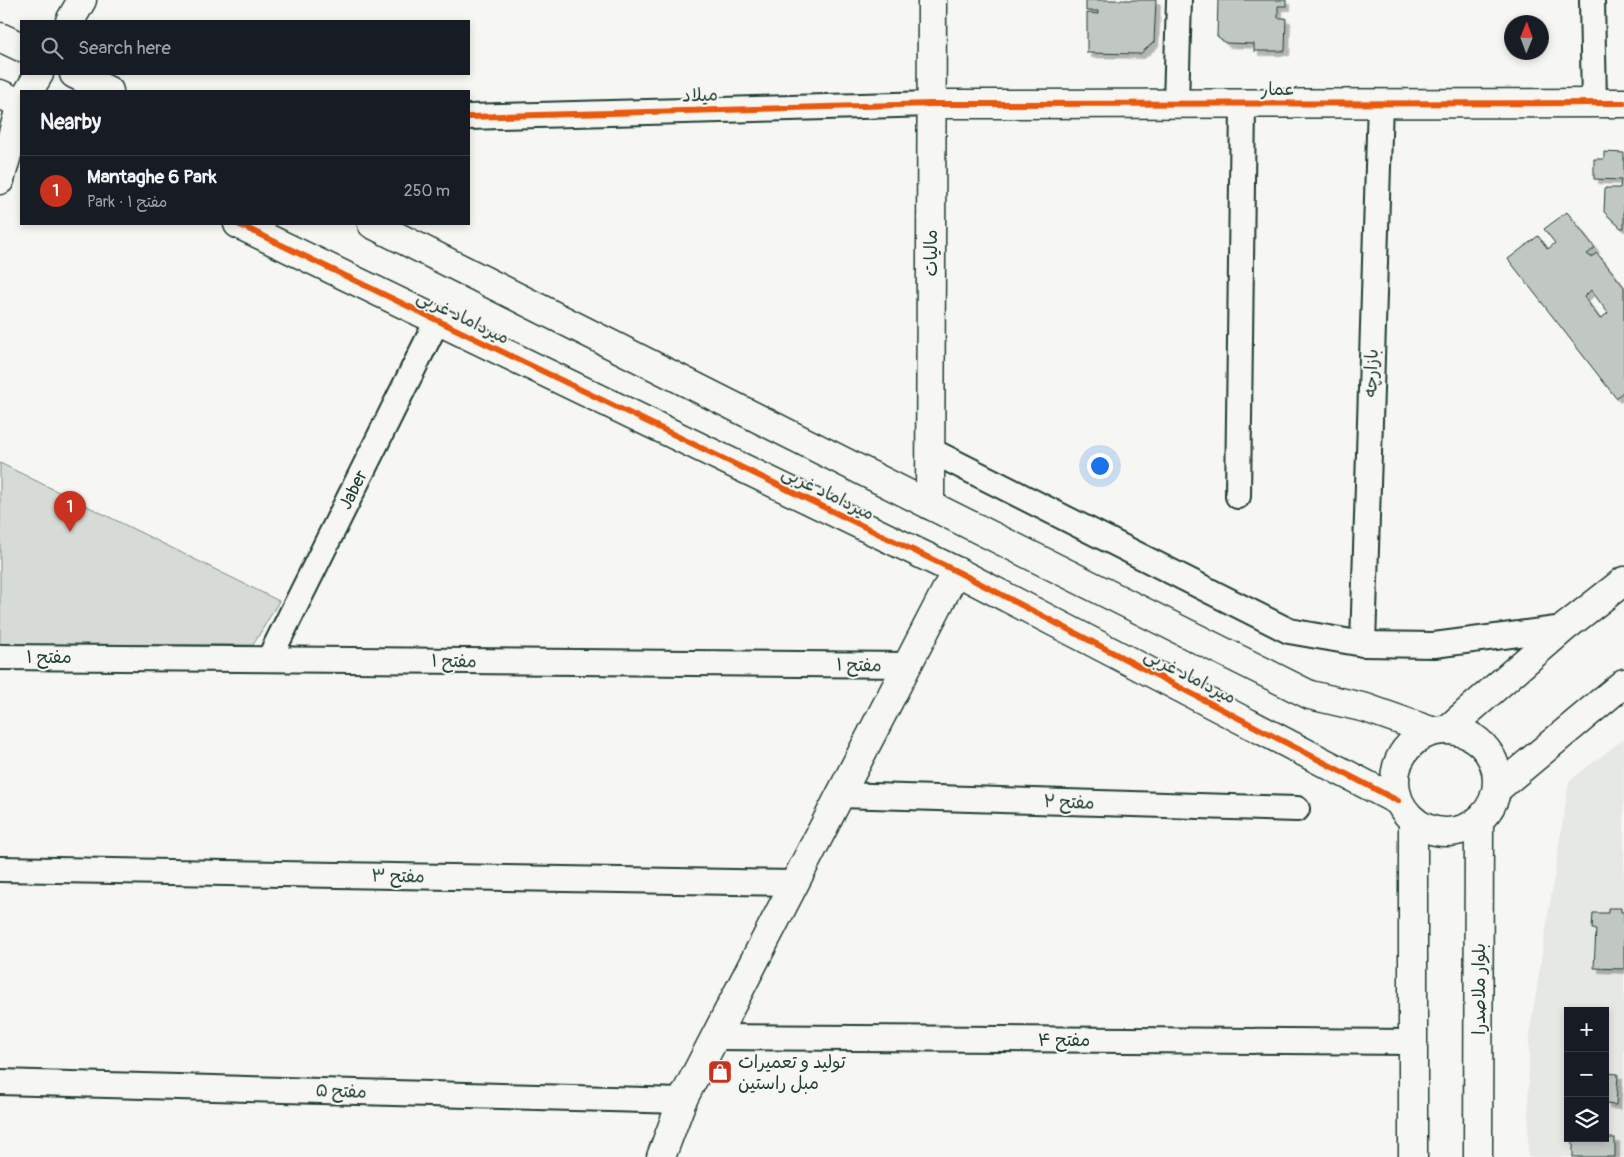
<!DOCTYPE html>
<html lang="en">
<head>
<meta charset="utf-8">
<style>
  body { margin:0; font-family:Pangolin,"Playpen Sans Arabic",sans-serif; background:#20242c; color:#f1f3f6 }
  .controls { position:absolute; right:15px; bottom:15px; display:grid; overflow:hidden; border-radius:0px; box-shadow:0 2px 8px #0003 }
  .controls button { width:45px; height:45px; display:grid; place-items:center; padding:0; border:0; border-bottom:1px solid #363941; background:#171b24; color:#f1f3f6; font:25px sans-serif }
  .compass { position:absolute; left:1504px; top:15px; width:45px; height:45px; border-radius:50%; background:#171b24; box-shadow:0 2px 8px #0003; rotate:1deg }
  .you { position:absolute; left:1099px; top:465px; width:18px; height:18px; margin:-12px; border:4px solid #fff; border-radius:50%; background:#1a73e8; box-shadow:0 0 0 8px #1a73e833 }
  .badge { display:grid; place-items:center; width:32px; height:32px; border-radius:50%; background:#c8321e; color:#fff; font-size:16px; font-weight:700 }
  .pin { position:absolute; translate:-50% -41px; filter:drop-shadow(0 1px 2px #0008) }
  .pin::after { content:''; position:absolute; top:26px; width:18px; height:15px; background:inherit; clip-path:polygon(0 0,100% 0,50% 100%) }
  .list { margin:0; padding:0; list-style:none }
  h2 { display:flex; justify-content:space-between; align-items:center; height:65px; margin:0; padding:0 20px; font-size:21px }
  h2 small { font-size:16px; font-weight:400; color:#9ea1a6 }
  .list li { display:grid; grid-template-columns:32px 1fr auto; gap:15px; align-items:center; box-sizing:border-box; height:70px; padding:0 20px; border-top:1px solid #363941 }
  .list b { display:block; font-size:19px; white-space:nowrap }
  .list p { margin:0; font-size:16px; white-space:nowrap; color:#9ea1a6 }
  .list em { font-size:16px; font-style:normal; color:#9ea1a6 }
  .icon { flex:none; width:28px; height:28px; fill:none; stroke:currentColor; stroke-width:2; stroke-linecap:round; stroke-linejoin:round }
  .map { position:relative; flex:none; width:1624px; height:1157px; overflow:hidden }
  .search { position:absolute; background:#171b24; box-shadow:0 2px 8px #0003; left:20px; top:20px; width:450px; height:55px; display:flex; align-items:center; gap:12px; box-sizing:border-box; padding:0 18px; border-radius:0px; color:#9ea1a6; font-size:19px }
  .panel { position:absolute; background:#171b24; box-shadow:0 2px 8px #0003; left:20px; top:90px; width:450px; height:135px; border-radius:0px }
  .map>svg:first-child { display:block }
  .built { fill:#e6e8e4; fill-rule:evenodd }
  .green { fill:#d6dbd6; stroke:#7a8c85 }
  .building { fill:#c1c8c3; stroke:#1f3d34; fill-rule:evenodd; filter:url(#shadow) }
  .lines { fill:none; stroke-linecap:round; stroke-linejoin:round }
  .street-casing { stroke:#1f3d34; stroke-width:28 }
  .secondary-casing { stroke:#1f3d34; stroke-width:31 }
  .street { stroke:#f6f6f2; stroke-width:24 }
  .secondary { stroke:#f6f6f2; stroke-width:28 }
  .cycleway-casing { stroke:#f6f6f2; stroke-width:9 }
  .cycleway { stroke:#e8590c; stroke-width:6 }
  .labels { text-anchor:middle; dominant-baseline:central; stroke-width:4; stroke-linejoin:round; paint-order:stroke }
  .street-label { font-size:18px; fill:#1f3d34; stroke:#f6f6f2 }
  .poi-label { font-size:18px; fill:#1f3d34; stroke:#f6f6f2; text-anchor:start }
</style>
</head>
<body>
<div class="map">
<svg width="1624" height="1157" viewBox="0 0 1624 1157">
  <defs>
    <filter id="shadow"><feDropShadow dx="4.5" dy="4.5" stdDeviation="0" flood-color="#0004"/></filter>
  </defs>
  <rect width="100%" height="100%" fill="#f6f6f2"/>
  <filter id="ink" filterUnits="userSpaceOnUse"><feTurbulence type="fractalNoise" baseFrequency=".02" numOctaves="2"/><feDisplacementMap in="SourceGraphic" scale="10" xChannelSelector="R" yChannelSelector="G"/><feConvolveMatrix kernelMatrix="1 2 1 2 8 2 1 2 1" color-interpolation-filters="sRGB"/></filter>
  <g filter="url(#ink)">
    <path class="built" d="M1624 739V1157H1528L1529 1038 1569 781ZM1568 1011H1605V1138H1568Z"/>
    <path class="green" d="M0 463 279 601 253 645 0 644Z"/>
    <g class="building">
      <path d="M1086 0H1156L1154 42 1140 54 1087 53V13L1098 14V11H1086Z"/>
      <path d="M1218 0H1286V6H1278V18H1286L1285 51H1254V44L1226 43 1217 36Z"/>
      <path d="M1604 152 1624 153V228H1621L1604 212 1605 188H1620L1621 180 1594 179V159H1604Z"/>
      <path d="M1567 212 1595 248 1587 254 1591 257 1597 253 1624 287V391L1616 398 1508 259 1538 236 1548 249 1555 243 1544 229ZM1591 290 1608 313 1600 319 1584 297Z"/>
      <path d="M1608 908H1621V912H1624V969L1594 968 1596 929H1592L1593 913H1608Z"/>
      <path d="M1605 1073 1618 1074 1616 1105 1605 1104Z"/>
      <rect x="1573" y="1138" width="42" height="19"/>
    </g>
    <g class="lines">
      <defs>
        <g id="street">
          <path d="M1592 0 1594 103"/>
          <path d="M1176 104 1179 0"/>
          <path d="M469 117 932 104"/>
          <path d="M930 450 1289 631 1363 644 1434 645 1564 628"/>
          <path d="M1238 496 1243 105"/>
          <path d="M1363 644 1380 103"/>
          <path d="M0 657 908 665"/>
          <path id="s1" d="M269 659 437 321"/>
          <path d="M840 795 1297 809"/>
          <path d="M0 869 795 883"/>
          <path d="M715 1037 1412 1042"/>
          <path d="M0 1082 682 1101"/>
        </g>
        <g id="secondary">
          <path d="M70 21 82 0"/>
          <path d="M0 37 21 47"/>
          <path d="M74 74 109 91"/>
          <path d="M29 91 39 74"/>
          <path d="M0 94 21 104"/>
          <path d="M932 104 1624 103"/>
          <path d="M0 180 21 104"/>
          <path d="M238 224 956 571 1398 801"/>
          <path d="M372 224 930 505 1310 695 1366 708 1431 731"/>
          <path d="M930 505 932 0"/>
          <path d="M1448 729 1564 628 1624 581"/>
          <circle cx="1446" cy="781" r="51"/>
          <path d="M1497 789 1624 683"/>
          <path d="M1413 821V1157"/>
          <path d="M661 1157 682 1101 956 571"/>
          <path d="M1478 1157 1479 820"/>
        </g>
      </defs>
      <use href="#street" class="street-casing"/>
      <use href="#secondary" class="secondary-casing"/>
      <use href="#street" class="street"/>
      <use href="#secondary" class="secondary"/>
      <defs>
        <g id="cycleway">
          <path d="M469 117 932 104 1624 103"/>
          <path d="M238 224 956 571 1398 801"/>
        </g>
      </defs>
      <use href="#cycleway" class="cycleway-casing"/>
      <use href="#cycleway" class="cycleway"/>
    </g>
  </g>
  <defs>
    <symbol id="shop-square" viewBox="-11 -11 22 22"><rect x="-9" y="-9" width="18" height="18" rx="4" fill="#c8321e" stroke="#f6f6f2"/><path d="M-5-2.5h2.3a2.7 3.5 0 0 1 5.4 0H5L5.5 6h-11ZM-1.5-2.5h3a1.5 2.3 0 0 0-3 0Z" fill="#fff"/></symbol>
  </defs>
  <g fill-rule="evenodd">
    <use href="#shop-square" x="706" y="1058" width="28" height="28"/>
  </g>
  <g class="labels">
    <g class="street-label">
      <text transform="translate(1278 89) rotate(-1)">عمار</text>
      <text transform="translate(700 95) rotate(-2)">میلاد</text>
      <text transform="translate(931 253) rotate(-90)">مالیات</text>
      <text transform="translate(463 317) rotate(26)">میرداماد غربی</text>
      <text transform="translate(1371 373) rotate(-88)">بازارچه</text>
      <text stroke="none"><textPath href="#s1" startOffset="189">Jaber</textPath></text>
      <text transform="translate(828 493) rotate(26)">میرداماد غربی</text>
      <text x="49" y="657">مفتح ۱</text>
      <text transform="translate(454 661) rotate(1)">مفتح ۱</text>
      <text transform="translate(859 665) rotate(1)">مفتح ۱</text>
      <text transform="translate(1190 676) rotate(27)">میرداماد غربی</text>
      <text transform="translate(1069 802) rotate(2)">مفتح ۲</text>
      <text transform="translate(398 876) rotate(1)">مفتح ۳</text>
      <text transform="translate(1479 989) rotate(-90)">بلوار ملاصدرا</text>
      <text x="1064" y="1040">مفتح ۴</text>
      <text transform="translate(341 1091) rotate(2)">مفتح ۵</text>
    </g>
    <g class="poi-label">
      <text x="738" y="1062">تولید و تعمیرات<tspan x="738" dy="21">مبل راستین</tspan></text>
    </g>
  </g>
</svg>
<div class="controls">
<button>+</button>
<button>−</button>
<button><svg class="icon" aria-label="layers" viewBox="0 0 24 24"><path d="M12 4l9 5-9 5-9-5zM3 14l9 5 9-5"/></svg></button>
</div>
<svg class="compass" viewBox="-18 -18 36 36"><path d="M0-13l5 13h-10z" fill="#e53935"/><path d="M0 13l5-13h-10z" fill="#9ea1a6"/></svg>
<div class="you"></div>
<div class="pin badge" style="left:70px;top:532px">1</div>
<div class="search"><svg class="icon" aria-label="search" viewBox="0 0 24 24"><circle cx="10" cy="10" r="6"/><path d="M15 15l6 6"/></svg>Search here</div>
<section class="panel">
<h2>Nearby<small></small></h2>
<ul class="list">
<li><span class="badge">1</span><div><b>Mantaghe 6 Park</b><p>Park · مفتح ۱</p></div><em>250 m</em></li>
</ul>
</section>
</div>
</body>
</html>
